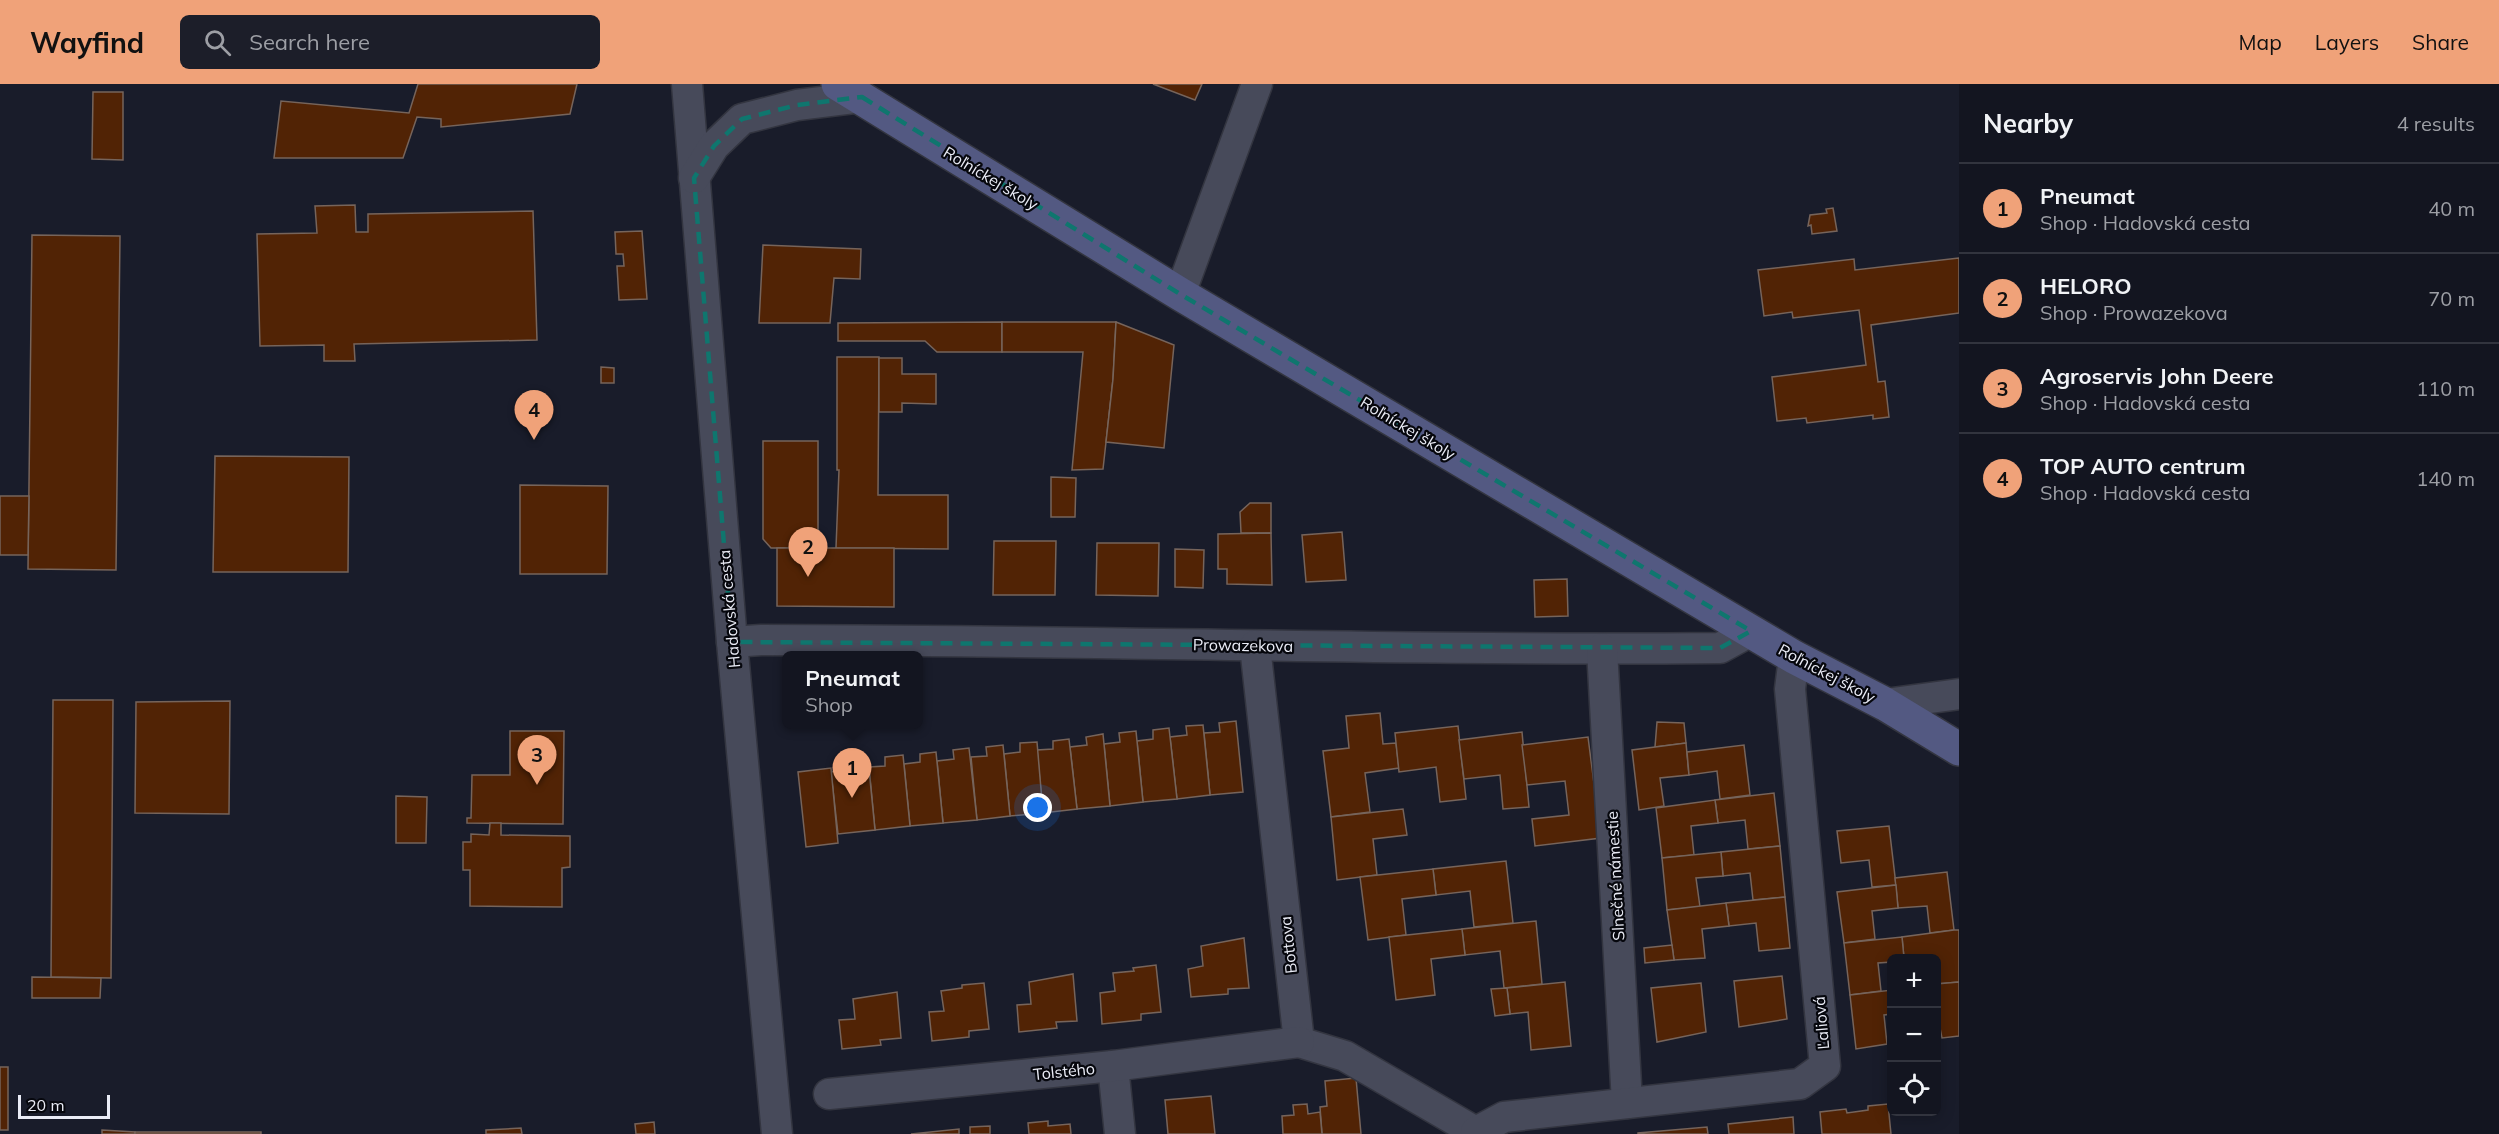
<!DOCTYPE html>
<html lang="en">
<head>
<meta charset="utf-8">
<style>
  body { margin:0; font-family:Mulish,sans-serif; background:#1c1e29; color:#f1f3f6 }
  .controls { position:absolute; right:18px; bottom:18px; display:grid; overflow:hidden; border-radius:9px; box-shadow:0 3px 15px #0003 }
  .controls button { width:54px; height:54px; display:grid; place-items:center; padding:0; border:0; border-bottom:2px solid #32343e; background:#131520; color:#f1f3f6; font:30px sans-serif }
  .scale { position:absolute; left:18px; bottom:15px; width:92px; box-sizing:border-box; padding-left:6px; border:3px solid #eaecf6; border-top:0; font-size:16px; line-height:21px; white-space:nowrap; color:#eaecf6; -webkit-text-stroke:4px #06070d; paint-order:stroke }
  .you { position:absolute; left:1038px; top:724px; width:21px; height:21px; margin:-15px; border:4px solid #fff; border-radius:50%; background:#1a73e8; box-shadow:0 0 0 9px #1a73e833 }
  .badge { display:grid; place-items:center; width:39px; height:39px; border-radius:50%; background:#f0a279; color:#111; font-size:20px; font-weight:700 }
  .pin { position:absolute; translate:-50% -50px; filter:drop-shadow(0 2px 3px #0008) }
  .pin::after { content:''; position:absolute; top:32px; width:21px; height:18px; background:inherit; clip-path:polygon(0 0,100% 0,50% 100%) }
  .popup { position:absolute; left:782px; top:567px; width:141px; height:78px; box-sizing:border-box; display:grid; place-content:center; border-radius:9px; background:#131520; filter:drop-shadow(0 2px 4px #0005); font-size:20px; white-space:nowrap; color:#9d9fa5 }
  .popup b { font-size:22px; color:#f1f3f6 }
  .popup::after { content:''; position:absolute; left:50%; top:100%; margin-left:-12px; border:12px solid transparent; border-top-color:#131520 }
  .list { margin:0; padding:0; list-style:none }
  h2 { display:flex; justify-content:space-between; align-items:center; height:78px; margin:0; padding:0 24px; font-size:26px }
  h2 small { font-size:20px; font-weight:400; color:#9d9fa5 }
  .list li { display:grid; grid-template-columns:39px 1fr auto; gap:18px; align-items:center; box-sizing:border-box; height:90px; padding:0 24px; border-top:2px solid #32343e }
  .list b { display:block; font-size:22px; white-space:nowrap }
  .list p { margin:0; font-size:20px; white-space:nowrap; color:#9d9fa5 }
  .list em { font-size:20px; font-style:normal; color:#9d9fa5 }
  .icon { flex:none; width:33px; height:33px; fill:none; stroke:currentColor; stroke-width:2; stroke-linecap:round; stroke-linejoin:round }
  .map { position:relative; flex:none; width:1959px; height:1050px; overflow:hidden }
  header { display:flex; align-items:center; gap:36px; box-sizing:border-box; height:84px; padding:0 30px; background:#f0a279; color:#111 }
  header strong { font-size:28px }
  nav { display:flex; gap:33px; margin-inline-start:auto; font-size:21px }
  .search { width:420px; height:54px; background:#1c1e29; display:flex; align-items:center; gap:15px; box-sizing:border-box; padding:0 21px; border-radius:9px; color:#9d9fa5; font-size:22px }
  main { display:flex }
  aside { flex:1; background:#131520 }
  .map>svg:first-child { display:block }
  .building { fill:#512305; stroke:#76645b; stroke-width:1.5 }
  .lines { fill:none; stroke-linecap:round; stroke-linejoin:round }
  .street-casing { stroke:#333540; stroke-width:33 }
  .secondary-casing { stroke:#333540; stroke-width:36 }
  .street { stroke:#474a5a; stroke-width:30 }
  .secondary { stroke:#535982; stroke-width:33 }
  .marked { fill:none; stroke:#0f766e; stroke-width:4.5; stroke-dasharray:12 8; stroke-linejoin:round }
  .labels { text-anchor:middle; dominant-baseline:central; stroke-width:4.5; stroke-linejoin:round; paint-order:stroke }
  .street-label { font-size:16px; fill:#eaecf6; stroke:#06070d }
</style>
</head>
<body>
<header>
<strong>Wayfind</strong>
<div class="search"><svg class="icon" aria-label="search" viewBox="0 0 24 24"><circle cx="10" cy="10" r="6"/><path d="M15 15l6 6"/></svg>Search here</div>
<nav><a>Map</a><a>Layers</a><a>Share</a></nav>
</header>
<main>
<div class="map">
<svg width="1959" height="1050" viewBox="0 0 1959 1050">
  <rect width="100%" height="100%" fill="#191c2a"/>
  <g class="building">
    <path d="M418 0H577L570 30 441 43V35L417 33 403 74H274L281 17 409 29Z"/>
    <path d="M1153 0H1202L1195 16Z"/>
    <path d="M93 8H123V76L92 75Z"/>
    <path d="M355 121 356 148H368V130L533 127 537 256 354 260 355 277H324V261L260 262 257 150 317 149 315 122Z"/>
    <path d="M1833 124 1837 147 1812 150 1811 141 1808 142 1810 131 1827 129 1826 125Z"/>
    <path d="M642 147 647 215 619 216 617 182H624L623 170H616L615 148Z"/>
    <path d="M32 151 120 152 116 486 28 485Z"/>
    <path d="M763 161 861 165 860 195 834 194 830 239H759Z"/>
    <path d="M1959 174V229L1871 241 1878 298 1885 297 1889 333 1873 335V331L1807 339 1806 334 1777 337 1772 293 1866 281 1859 226 1793 234 1792 228 1764 232 1758 186 1854 175 1855 186Z"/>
    <path d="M1002 238V268H937L925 257H838V239Z"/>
    <path d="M1002 238H1116L1113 295 1103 385 1072 386 1083 268H1002Z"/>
    <path d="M1116 238 1174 261 1164 364 1106 358 1113 295Z"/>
    <path d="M837 273H879L878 411H948V465L836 464 839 386H837Z"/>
    <path d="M879 274H902V290H936V320L902 319V328H879Z"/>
    <path d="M601 283 614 284V299H601Z"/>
    <path d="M763 357H818V464H771L763 455Z"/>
    <path d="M215 372 349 373 348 488H213Z"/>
    <path d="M1051 393 1076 394 1075 433H1051Z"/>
    <path d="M520 401 608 402 607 490H520Z"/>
    <path d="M0 412H29L28 471H0Z"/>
    <path d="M1250 419H1271V449H1241L1240 428Z"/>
    <path d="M1342 448 1346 496 1306 498 1302 451Z"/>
    <path d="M1271 449 1272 501 1227 500V485H1218V450Z"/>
    <path d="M994 457H1056L1055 511H993Z"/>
    <path d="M1097 459H1159L1158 512 1096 511Z"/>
    <path d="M777 464H894V523L777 522Z"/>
    <path d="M1175 465 1204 466 1203 504 1175 503Z"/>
    <path d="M1567 495 1568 532 1535 533 1534 496Z"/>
    <path d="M53 616H113L111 894 51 893Z"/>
    <path d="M230 617 229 730 135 729 136 618Z"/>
    <path d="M1380 629 1383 660 1396 659 1399 684 1365 689 1370 728 1331 733 1323 667 1349 664 1346 632Z"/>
    <path d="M1236 637 1243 708 1210 711 1204 649 1220 648 1219 639Z"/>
    <path d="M1657 638 1684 639 1686 659 1655 663Z"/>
    <path d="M1203 641 1210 711 1177 715 1170 653 1187 651 1186 642Z"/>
    <path d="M1458 642 1466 715 1440 718 1436 683 1399 688 1395 649Z"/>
    <path d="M1169 644 1177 715 1143 718 1137 657 1153 655V646Z"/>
    <path d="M510 647H564L563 740 467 739V734H471L472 691H510Z"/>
    <path d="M1136 647 1143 718 1110 722 1104 660 1120 658 1119 649Z"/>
    <path d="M1522 648 1529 723 1503 725 1500 691 1464 695 1459 656Z"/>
    <path d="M1103 650 1110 722 1077 725 1070 663 1087 661 1086 653Z"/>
    <path d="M1588 653 1601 754 1535 762 1532 735 1569 731 1565 697 1527 701 1522 661Z"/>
    <path d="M1069 655 1077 725 1043 729 1037 666 1053 665V657Z"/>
    <path d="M1037 658 1043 729 1010 732 1004 670 1020 668V659Z"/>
    <path d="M1686 659 1689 691 1660 694 1664 722 1639 726 1632 666Z"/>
    <path d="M1003 661 1010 732 977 736 971 673 987 672 986 663Z"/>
    <path d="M1744 661 1750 711 1720 715 1717 687 1689 691 1687 668Z"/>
    <path d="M969 664 977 736 943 739 937 677 954 675 953 666Z"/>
    <path d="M936 668 943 739 910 742 904 680 920 678V670Z"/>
    <path d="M903 671 910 742 875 746 869 683 885 682V673Z"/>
    <path d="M868 675 875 746 838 750 831 688 850 685 849 677Z"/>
    <path d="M831 684 838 759 806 763 798 688Z"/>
    <path d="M1774 709 1780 762 1748 765 1745 736 1718 739 1715 716Z"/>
    <path d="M396 712 427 713 426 759H396Z"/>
    <path d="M1715 716 1718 739 1691 742 1694 771 1662 774 1656 724Z"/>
    <path d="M1403 725 1407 751 1373 755 1377 791 1337 796 1331 733Z"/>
    <path d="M490 739H501V751L570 752V783L562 784V823L470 822V786H463V758H471V750L489 751Z"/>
    <path d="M1889 742 1896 801 1872 803 1869 776 1841 779 1837 747Z"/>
    <path d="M1780 762 1785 813 1753 816 1750 789 1723 792 1721 768Z"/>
    <path d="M1721 768 1723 792 1696 794 1700 823 1667 826 1662 774Z"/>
    <path d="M1506 777 1513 839 1474 843 1470 807 1436 811 1433 785Z"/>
    <path d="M1433 785 1436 811 1402 815 1406 851 1368 856 1360 793Z"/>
    <path d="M1947 788 1954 846 1930 849 1927 822 1898 824 1895 794Z"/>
    <path d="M1896 801 1898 824 1872 827 1875 855 1844 859 1837 808Z"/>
    <path d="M1785 813 1790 864 1759 867 1756 839 1729 842 1726 819Z"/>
    <path d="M1726 819 1729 842 1702 845 1705 874 1674 876 1667 826Z"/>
    <path d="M1536 837 1542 900 1504 904 1500 867 1465 871 1462 845Z"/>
    <path d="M1462 845 1465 871 1431 875 1435 911 1396 916 1389 853Z"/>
    <path d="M1954 846H1959V898L1936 900V874H1904L1902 853Z"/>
    <path d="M1902 853 1904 874H1892V878L1878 879 1881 907 1850 911 1844 859Z"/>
    <path d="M1244 854 1249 904 1228 905V910L1191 913 1188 885 1203 882 1201 862Z"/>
    <path d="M1672 861 1674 876 1645 879 1644 864Z"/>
    <path d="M1156 881 1161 928 1141 930V936L1102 940 1100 909 1115 907 1113 889 1134 887 1133 884Z"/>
    <path d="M1073 890 1077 937 1056 938 1057 944 1019 948 1017 921 1031 920 1029 898Z"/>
    <path d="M1782 892 1787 935 1739 943 1734 897Z"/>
    <path d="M32 893 101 894 100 914H32Z"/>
    <path d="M1565 898 1571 962 1531 966 1528 928 1510 930 1507 904Z"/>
    <path d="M1959 898V952L1942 954 1936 924V900Z"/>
    <path d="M984 899 989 945 969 947V953L932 957 929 928 944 927 941 907 962 904V901Z"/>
    <path d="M1701 899 1706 948 1657 958 1651 904Z"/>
    <path d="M1507 904 1510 930 1495 932 1491 905Z"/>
    <path d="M1892 906V930L1884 931 1887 960 1856 965 1850 911Z"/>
    <path d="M897 908 901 954 880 956 881 961 842 965 839 936 855 935 853 915Z"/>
    <rect x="0" y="983" width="8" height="63"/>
    <path d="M1356 994 1361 1050H1322L1320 1023 1327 1022 1325 997Z"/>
    <path d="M1211 1012 1215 1050H1168L1165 1016Z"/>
    <path d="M1307 1020 1308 1030 1320 1028 1322 1050H1283L1282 1032 1294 1031 1293 1021Z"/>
    <path d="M1888 1020 1891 1050H1822L1820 1028 1846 1025 1847 1029 1868 1026V1022Z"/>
    <path d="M1793 1033 1794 1050H1729L1728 1040Z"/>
    <path d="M1048 1037V1042L1070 1040 1071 1050H1029L1028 1039Z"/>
    <path d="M654 1038 655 1050H636L635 1040Z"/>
    <path d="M990 1042V1050H970V1043Z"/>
    <path d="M1707 1043 1708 1050H1638V1049Z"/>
    <path d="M521 1044 522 1050H486V1046Z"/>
    <path d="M959 1045V1050H911Z"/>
    <path d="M102 1046 135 1048V1050H102Z"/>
    <rect x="135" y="1048" width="126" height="2"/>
  </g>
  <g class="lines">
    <defs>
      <g id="street">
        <path d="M687 0 732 558 777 1050"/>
        <path d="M694 94 714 62 742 35 797 21 862 13"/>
        <path d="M1180 210 1257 0"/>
        <path d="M732 558 761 556C1081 556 1401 567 1720 564L1751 547"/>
        <path d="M1255 562 1299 958 1345 972 1479 1050"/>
        <path d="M1602 565 1627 1019"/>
        <path d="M1885 620 1959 610"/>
        <path d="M1113 982 1120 1050"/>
        <path d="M829 1010 1113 982 1299 958"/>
        <path d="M1476 1048 1504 1033 1800 1000 1825 982 1790 605 1794 573"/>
      </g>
      <path id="secondary" d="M838 0 1180 210 1794 573 1885 620 1959 665"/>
    </defs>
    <use href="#street" class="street-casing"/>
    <use href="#secondary" class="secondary-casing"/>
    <use href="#street" class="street"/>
    <use href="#secondary" class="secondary"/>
  </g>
  <path class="marked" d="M862 13 1180 210 1751 547 1720 564 732 558 694 94 714 62 742 35 797 21Z"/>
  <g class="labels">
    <g class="street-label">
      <text transform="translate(991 94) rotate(31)">Roľníckej školy</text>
      <text transform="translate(1408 344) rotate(31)">Roľníckej školy</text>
      <text transform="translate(729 525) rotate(-95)">Hadovská cesta</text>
      <text transform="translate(1243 561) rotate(1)">Prowazekova</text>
      <text transform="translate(1827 589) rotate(28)">Roľníckej školy</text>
      <text transform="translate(1615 792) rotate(-93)">Slnečné námestie</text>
      <text transform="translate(1288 861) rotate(-96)">Bottova</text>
      <text transform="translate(1821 939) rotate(-95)">Ľaliová</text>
      <text transform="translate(1064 987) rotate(-6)">Tolstého</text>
    </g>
  </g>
</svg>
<div class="controls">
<button>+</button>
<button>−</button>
<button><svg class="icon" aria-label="locate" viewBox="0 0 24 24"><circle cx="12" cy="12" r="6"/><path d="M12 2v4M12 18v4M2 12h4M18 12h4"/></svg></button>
</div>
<div class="scale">20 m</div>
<div class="you"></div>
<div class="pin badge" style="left:852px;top:714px">1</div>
<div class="popup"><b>Pneumat</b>Shop</div>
<div class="pin badge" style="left:808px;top:493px">2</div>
<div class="pin badge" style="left:537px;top:701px">3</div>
<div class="pin badge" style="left:534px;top:356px">4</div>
</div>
<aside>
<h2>Nearby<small>4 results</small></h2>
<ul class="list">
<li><span class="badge">1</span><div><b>Pneumat</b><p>Shop · Hadovská cesta</p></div><em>40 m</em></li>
<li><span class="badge">2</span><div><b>HELORO</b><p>Shop · Prowazekova</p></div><em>70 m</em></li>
<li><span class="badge">3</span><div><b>Agroservis John Deere</b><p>Shop · Hadovská cesta</p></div><em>110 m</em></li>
<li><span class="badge">4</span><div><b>TOP AUTO centrum</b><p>Shop · Hadovská cesta</p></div><em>140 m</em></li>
</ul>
</aside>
</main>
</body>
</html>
